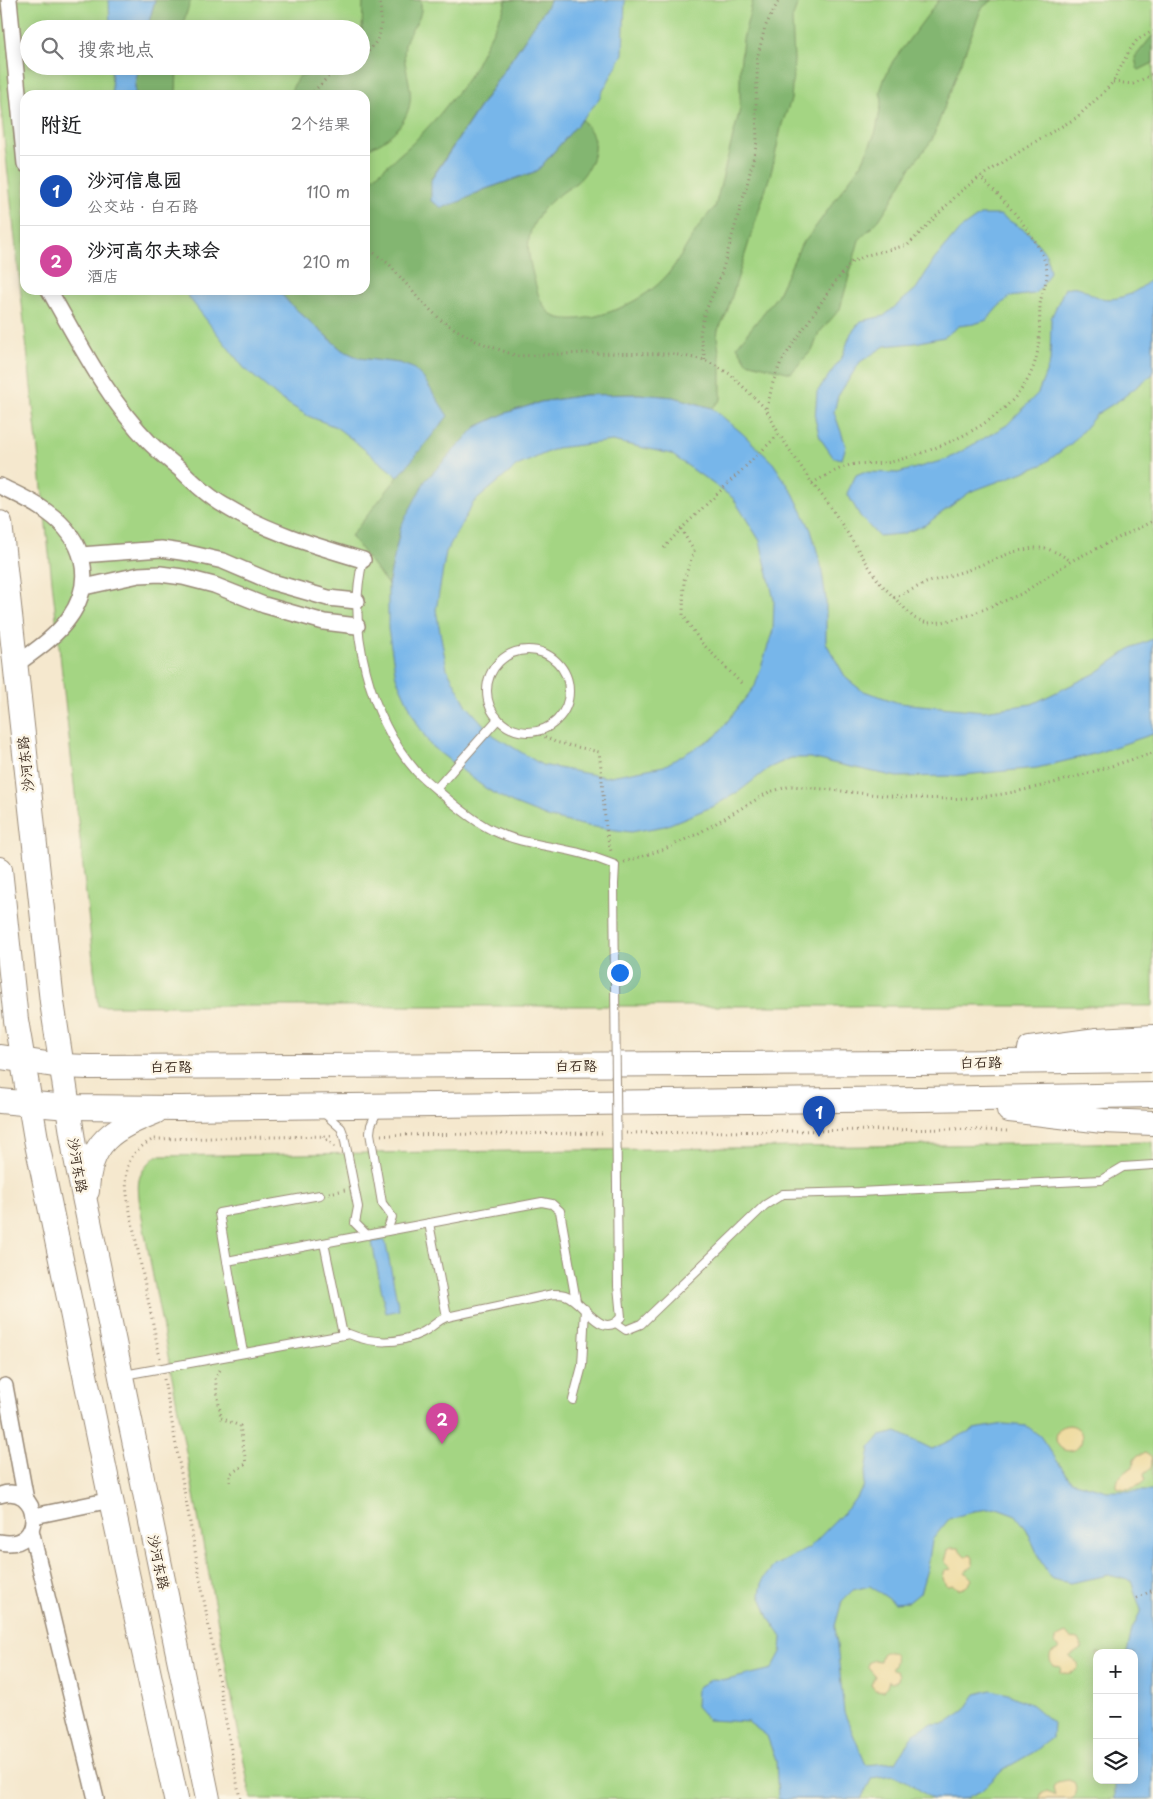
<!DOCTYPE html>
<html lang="zh">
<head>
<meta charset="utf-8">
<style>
  body { margin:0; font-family:"Playpen Sans","LXGW WenKai TC",sans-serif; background:#f6f6f6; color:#202124 }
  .controls { position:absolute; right:15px; bottom:15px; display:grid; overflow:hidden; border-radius:10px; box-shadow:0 2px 12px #0003 }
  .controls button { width:45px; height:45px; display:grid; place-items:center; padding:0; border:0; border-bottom:1px solid #e0e0e0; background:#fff; color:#202124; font:25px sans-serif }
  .you { position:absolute; left:619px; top:972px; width:18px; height:18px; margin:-12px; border:4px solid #fff; border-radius:50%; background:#1a73e8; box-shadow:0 0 0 8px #1a73e833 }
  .badge { display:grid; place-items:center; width:32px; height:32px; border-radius:50%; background:#1a73e8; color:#fff; font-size:16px; font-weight:700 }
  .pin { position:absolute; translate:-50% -41px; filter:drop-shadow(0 1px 2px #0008) }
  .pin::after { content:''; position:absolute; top:26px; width:18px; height:15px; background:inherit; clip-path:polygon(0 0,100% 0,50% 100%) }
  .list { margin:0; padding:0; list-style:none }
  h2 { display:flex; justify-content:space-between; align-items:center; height:65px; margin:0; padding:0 20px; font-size:21px }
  h2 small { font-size:16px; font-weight:400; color:#757577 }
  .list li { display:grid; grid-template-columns:32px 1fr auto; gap:15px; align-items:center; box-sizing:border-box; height:70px; padding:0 20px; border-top:1px solid #e0e0e0 }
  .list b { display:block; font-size:19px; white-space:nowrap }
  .list p { margin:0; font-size:16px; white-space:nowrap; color:#757577 }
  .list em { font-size:16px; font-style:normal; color:#757577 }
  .icon { flex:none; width:28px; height:28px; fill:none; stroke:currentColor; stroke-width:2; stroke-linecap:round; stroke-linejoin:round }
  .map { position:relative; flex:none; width:1153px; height:1799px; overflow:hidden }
  .search { position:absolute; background:#fff; box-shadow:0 2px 12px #0003; left:20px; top:20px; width:350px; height:55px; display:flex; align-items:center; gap:12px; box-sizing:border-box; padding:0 18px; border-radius:28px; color:#757577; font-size:19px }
  .panel { position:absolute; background:#fff; box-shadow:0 2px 12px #0003; left:20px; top:90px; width:350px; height:205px; border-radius:15px }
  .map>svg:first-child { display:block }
  .green { fill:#a4d583; stroke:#708050; fill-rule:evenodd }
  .forest { fill:#83b671; stroke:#5f7048 }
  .sand { fill:#eeda9e; stroke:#94825e }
  .water { fill:#77b6ea; stroke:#597084; fill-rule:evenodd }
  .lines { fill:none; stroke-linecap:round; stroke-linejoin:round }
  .service-casing { stroke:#988976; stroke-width:10 }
  .minor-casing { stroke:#988976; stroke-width:18 }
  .primary-casing { stroke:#988976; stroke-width:26 }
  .path { stroke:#988976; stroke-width:3; stroke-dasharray:1 4; stroke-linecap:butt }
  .service { stroke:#fff; stroke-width:8 }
  .minor { stroke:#fff; stroke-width:15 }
  .primary { stroke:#fff; stroke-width:24 }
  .service-bridge-casing { stroke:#988976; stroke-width:10; stroke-linecap:butt }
  .service-bridge { stroke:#fff; stroke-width:8 }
  .labels { text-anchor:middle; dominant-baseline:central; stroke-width:5; stroke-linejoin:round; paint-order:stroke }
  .street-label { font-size:14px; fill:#3b2a1e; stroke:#fcf5e5 }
</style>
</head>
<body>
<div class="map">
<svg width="1153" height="1799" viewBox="0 0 1153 1799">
  <rect width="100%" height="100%" fill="#fcf5e5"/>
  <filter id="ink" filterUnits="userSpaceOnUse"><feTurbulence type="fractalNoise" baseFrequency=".02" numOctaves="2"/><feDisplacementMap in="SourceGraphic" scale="10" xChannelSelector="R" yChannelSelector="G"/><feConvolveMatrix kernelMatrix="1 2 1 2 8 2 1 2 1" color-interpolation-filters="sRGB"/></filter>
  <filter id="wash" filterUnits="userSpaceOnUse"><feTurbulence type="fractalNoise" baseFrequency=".0096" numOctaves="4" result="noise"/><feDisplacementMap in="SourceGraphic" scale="20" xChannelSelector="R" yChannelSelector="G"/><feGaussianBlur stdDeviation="1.12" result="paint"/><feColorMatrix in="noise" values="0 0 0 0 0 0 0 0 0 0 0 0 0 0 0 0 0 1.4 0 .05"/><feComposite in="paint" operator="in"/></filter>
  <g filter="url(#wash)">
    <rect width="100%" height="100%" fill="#f5e8ce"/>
    <g class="green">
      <path d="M0 0H1153V1006H98L0 100ZM29 29H361V66H29ZM25 95H365V290H25Z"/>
      <path d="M1153 1142V1799H251L140 1207C137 1180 136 1175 156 1156ZM1097 1653H1134V1780H1097Z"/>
    </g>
    <g class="forest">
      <path d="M155 0H191L181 29H147Z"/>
      <path d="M363 0H420C426 19 408 28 405 45 402 60 409 76 410 90 414 118 390 142 365 149V95H289L298 77 323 71 331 66H361Z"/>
      <path d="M506 0H551L431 179 461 201 483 190 537 171 582 119C585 124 590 129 592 134 599 150 589 172 577 182 567 190 556 196 547 205 540 212 532 225 530 234 525 252 533 273 537 290 540 301 547 315 559 318 593 325 646 301 668 274 685 253 695 226 715 207L740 109V67L743 39 753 0H799L792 19 794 60 791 100 782 124 772 169 726 315 718 330 717 337 721 366V400L712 408 674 397 639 394 585 395 541 402 506 413 476 427 401 526 388 585 351 536 447 415 399 363 359 358 342 350 290 304 278 290H365V183L368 184 374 177 413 143 439 115 460 89 472 72 504 9Z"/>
      <path d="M939 0H993L984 6 980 12 932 140 911 167 892 200 879 220 859 240 840 309 819 333 813 349 791 373 747 362 737 346 777 296 802 243 806 240 862 163 876 131 882 100 880 92 885 77 893 61Z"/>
      <path d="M1153 35V63L1139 70 1137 68 1135 57Z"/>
      <path d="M139 66H177L176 95H135V83Z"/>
    </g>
    <g class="sand">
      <circle cx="1069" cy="1438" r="13"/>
      <path d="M1145 1453 1151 1457C1153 1465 1151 1469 1144 1474L1145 1480C1138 1488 1127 1491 1117 1487 1116 1477 1125 1471 1133 1467L1134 1460 1138 1455Z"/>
      <path d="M951 1548H958L965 1556 971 1555 973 1558V1565L965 1572 972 1579C970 1585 964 1589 959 1589L954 1585 949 1586 945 1584 943 1578 945 1570 952 1569 945 1562 948 1550Z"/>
      <path d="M1066 1633 1070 1638 1078 1639 1082 1648 1069 1657 1078 1663V1668C1073 1673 1067 1675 1060 1672L1061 1667 1053 1666C1050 1662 1049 1657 1051 1653L1059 1649 1055 1643V1639L1061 1635Z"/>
      <path d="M885 1652C897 1650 898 1662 891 1669L896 1670 899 1675 898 1680 892 1683 889 1681 887 1687 883 1691 875 1690 871 1685 875 1676 868 1668V1663L874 1660 880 1661 882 1654Z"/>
      <path d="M1068 1780 1074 1782C1077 1788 1076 1793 1072 1799H1040L1041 1794 1047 1791 1055 1795 1053 1787 1057 1782Z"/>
    </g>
    <g class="water">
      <path d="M109 0H155L147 29H110Z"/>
      <path d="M551 0H625L623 54 597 102 537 171 483 190 461 201 442 208 431 201V180Z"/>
      <path d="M111 66H139L135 83V95H112Z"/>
      <path d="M980 215H1000L1029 233 1046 254 1050 272 1042 286 1034 294 1010 297 998 307 987 320 974 324 959 326 944 337 915 343 885 346 860 362 838 396 834 412 846 446 842 459 833 457 820 438 815 419 817 392 842 357 851 333 861 321 884 316 916 289 934 260 959 230Z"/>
      <path d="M1153 277V374L1121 399 1097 414 1072 443 1042 465 970 492 925 525 902 534 878 536 860 516 847 493 856 475 863 472 898 473 948 459 1007 425 1038 393 1050 362 1051 318 1065 288C1084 283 1085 294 1101 298 1120 302 1140 291 1153 277Z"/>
      <path d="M183 290H278L290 304 342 350 359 358 399 363 413 368 424 379 448 416 398 477 353 440 336 427 308 416 279 398 244 368Z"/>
      <path d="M639 394 674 397 712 408 742 433 773 463 793 493 811 530 821 565 826 599V643L846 678 861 690 899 703 983 711 1032 704 1096 673 1133 647 1153 639V734L1094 754 1037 768 953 776 897 777 810 758H791L769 768 741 790 714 806 665 826 631 832 587 826 550 818 512 803 485 788 431 746 418 725 396 677 388 629V585L401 526 425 481 476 427 506 413 541 402 585 395ZM612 441 671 454 733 498 760 541 774 600 773 630 755 686 716 736 664 766 605 777 542 765 493 735 467 706 447 669 436 610 446 552 473 503 517 466 557 448Z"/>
      <path d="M385 1240 399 1310 386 1313 372 1242Z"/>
      <path d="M1004 1424 1027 1426 1040 1436 1071 1481 1107 1491H1153V1799H1115V1780H1134V1653H1127L1132 1629 1141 1610 1131 1581 1109 1575 1070 1583 1052 1579 1041 1562 1027 1530 1016 1515 997 1508 974 1511 949 1519 932 1540 928 1566 920 1593 909 1602 895 1603 870 1586 853 1590 842 1601 835 1626 844 1712 866 1765 896 1762 914 1733 930 1724 946 1723 965 1710 976 1694 991 1690 1008 1694 1032 1705 1053 1723 1052 1738 1034 1752 1004 1769 981 1791 964 1799H932L908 1782 894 1775 872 1778 861 1799H778L776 1761 767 1736 748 1722 708 1720 696 1706 697 1687 712 1679 727 1680 772 1669 781 1652 782 1637 770 1620 760 1594 763 1579 773 1567 809 1548 849 1507 863 1488 870 1448 880 1436 897 1432 932 1449 974 1429Z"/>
    </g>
  </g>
  <g filter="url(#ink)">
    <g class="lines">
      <defs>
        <g id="service">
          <path d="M363 560C346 628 370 718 416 771 426 782 439 791 450 801 464 812 478 824 494 831 521 844 554 846 583 854 594 857 604 861 615 865L614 884"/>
          <circle cx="528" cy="691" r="41"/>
          <path d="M436 789 498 719"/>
          <path d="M378 1109 371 1125 370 1133 382 1203 392 1217 387 1231"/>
          <path d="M324 1113 341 1128 344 1136 358 1207 355 1223 367 1235"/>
          <path d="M429 1223 447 1317"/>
          <path d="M324 1243 343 1335"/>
          <path d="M227 1261 219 1213 320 1195"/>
          <path d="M616 1323 626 1330 641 1324 765 1205 783 1194 859 1192 1101 1180 1123 1167 1153 1165"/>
          <path d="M243 1353 227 1261 542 1202 552 1204 560 1211 576 1301"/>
          <path d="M124 1375 349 1334C372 1344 399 1344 421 1333 431 1329 437 1320 447 1317L553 1294C556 1294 562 1294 565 1295 584 1301 602 1342 621 1317L618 1286"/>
          <path d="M573 1400 582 1366 585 1309"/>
        </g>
        <g id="minor">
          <path d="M9 0 25 164"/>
          <path d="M49 290C79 342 107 399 149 442 159 452 170 461 181 470 194 483 209 497 225 506 267 532 316 546 363 560"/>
          <path d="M0 486C16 494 33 501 47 512 84 538 96 580 69 618 55 638 33 652 14 666"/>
          <path d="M81 555 161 549 188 553 223 561 272 582 328 598 357 601"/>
          <path d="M84 587 139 575 160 574 183 577 214 585 264 605 324 622 357 626"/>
          <path d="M5 1386 26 1500"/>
          <path d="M0 1495C41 1481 47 1552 0 1542"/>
          <path d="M34 1516 111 1500"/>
          <path d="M31 1530 96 1799"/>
        </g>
        <g id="primary">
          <path d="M0 523 52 1002 75 1153 208 1799"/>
          <path d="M0 869 16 1020 36 1139 111 1500 176 1799"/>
          <path d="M1030 1049 1097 1040 1153 1037"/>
          <path d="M0 1057 61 1066 88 1067 919 1063 1153 1060"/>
          <path d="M0 1101 68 1107 179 1108 921 1099 1153 1095"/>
          <path d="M1009 1110 1103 1121 1153 1123"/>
          <path d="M87 1191C89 1141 113 1129 155 1112"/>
        </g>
      </defs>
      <use href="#service" class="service-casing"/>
      <use href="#minor" class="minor-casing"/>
      <use href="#primary" class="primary-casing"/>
      <g class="path">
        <path d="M361 58C385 37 381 29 380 0"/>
        <path d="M1113 82 1133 84 1153 74"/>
        <path d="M310 95 328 77 350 66"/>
        <path d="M365 249 373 252 389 264 420 300 443 322 476 341 517 356 584 353 673 354 705 360 730 374 766 409 779 434 812 483 828 503 879 582 914 618 927 623 943 622 970 615 1021 594 1071 561 1153 521"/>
        <path d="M705 360 700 334 704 315 721 275 748 181 757 142 756 102 758 55 765 27 779 0"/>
        <path d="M767 408 773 382 781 362 835 282 852 262 867 255 908 245 960 192 980 177 1038 140 1076 118 1101 95 1113 82 1129 51 1137 40 1153 31"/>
        <path d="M812 483C824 477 837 469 850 465 863 462 878 465 891 462 943 449 1019 418 1035 362 1041 343 1039 324 1040 305 1041 294 1047 284 1047 272 1045 243 1001 196 980 177"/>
        <path d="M681 529 694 551 684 580 683 615 700 641 742 684"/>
        <path d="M664 548 681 529 779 434"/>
        <path d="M894 598 926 583 968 570 1013 552 1033 548H1045L1058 553 1071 561"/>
        <path d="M558 662 559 661"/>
        <path d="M536 732 555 742 599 752C604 785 602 819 611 851"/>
        <path d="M624 862 665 849 699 833 769 792 791 786C854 791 918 803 980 797 1039 791 1097 770 1153 753"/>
        <path d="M626 1133 957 1129 1008 1131"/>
        <path d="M381 1135 605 1133"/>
        <path d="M323 1136 335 1147"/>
        <path d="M329 1193 345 1190"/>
        <path d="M160 1358 128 1202C124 1172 124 1154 154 1139L333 1136"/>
        <path d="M220 1370 215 1378 221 1418 240 1426 246 1464 230 1474V1482"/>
        <path d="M164 1379 240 1799"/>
        <path d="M1137 1598 1153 1590"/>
      </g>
      <use href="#service" class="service"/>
      <use href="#minor" class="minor"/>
      <use href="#primary" class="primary"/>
      <defs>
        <path id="service-bridge" d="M614 884 618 1286"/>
      </defs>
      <use href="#service-bridge" class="service-bridge-casing"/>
      <use href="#service-bridge" class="service-bridge"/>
    </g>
  </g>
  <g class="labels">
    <g class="street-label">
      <text transform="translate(25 764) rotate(-96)">沙河东路</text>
      <text transform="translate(981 1062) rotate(-1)">白石路</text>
      <text x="576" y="1065">白石路</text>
      <text x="171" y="1066">白石路</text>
      <text transform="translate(78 1165) rotate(80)">沙河东路</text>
      <text transform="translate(159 1562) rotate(78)">沙河东路</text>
    </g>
  </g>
</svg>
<div class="controls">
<button>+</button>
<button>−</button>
<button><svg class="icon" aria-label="layers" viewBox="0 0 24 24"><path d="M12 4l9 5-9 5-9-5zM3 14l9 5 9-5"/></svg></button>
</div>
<div class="you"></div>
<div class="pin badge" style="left:819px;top:1137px;background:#1a4fb4">1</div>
<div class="pin badge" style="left:442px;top:1444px;background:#d1479c">2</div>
<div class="search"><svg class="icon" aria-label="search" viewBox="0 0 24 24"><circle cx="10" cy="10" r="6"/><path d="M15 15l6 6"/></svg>搜索地点</div>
<section class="panel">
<h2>附近<small>2个结果</small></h2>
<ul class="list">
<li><span class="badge" style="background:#1a4fb4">1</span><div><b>沙河信息园</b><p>公交站 · 白石路</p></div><em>110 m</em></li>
<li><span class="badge" style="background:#d1479c">2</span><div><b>沙河高尔夫球会</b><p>酒店</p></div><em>210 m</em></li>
</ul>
</section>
</div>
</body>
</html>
